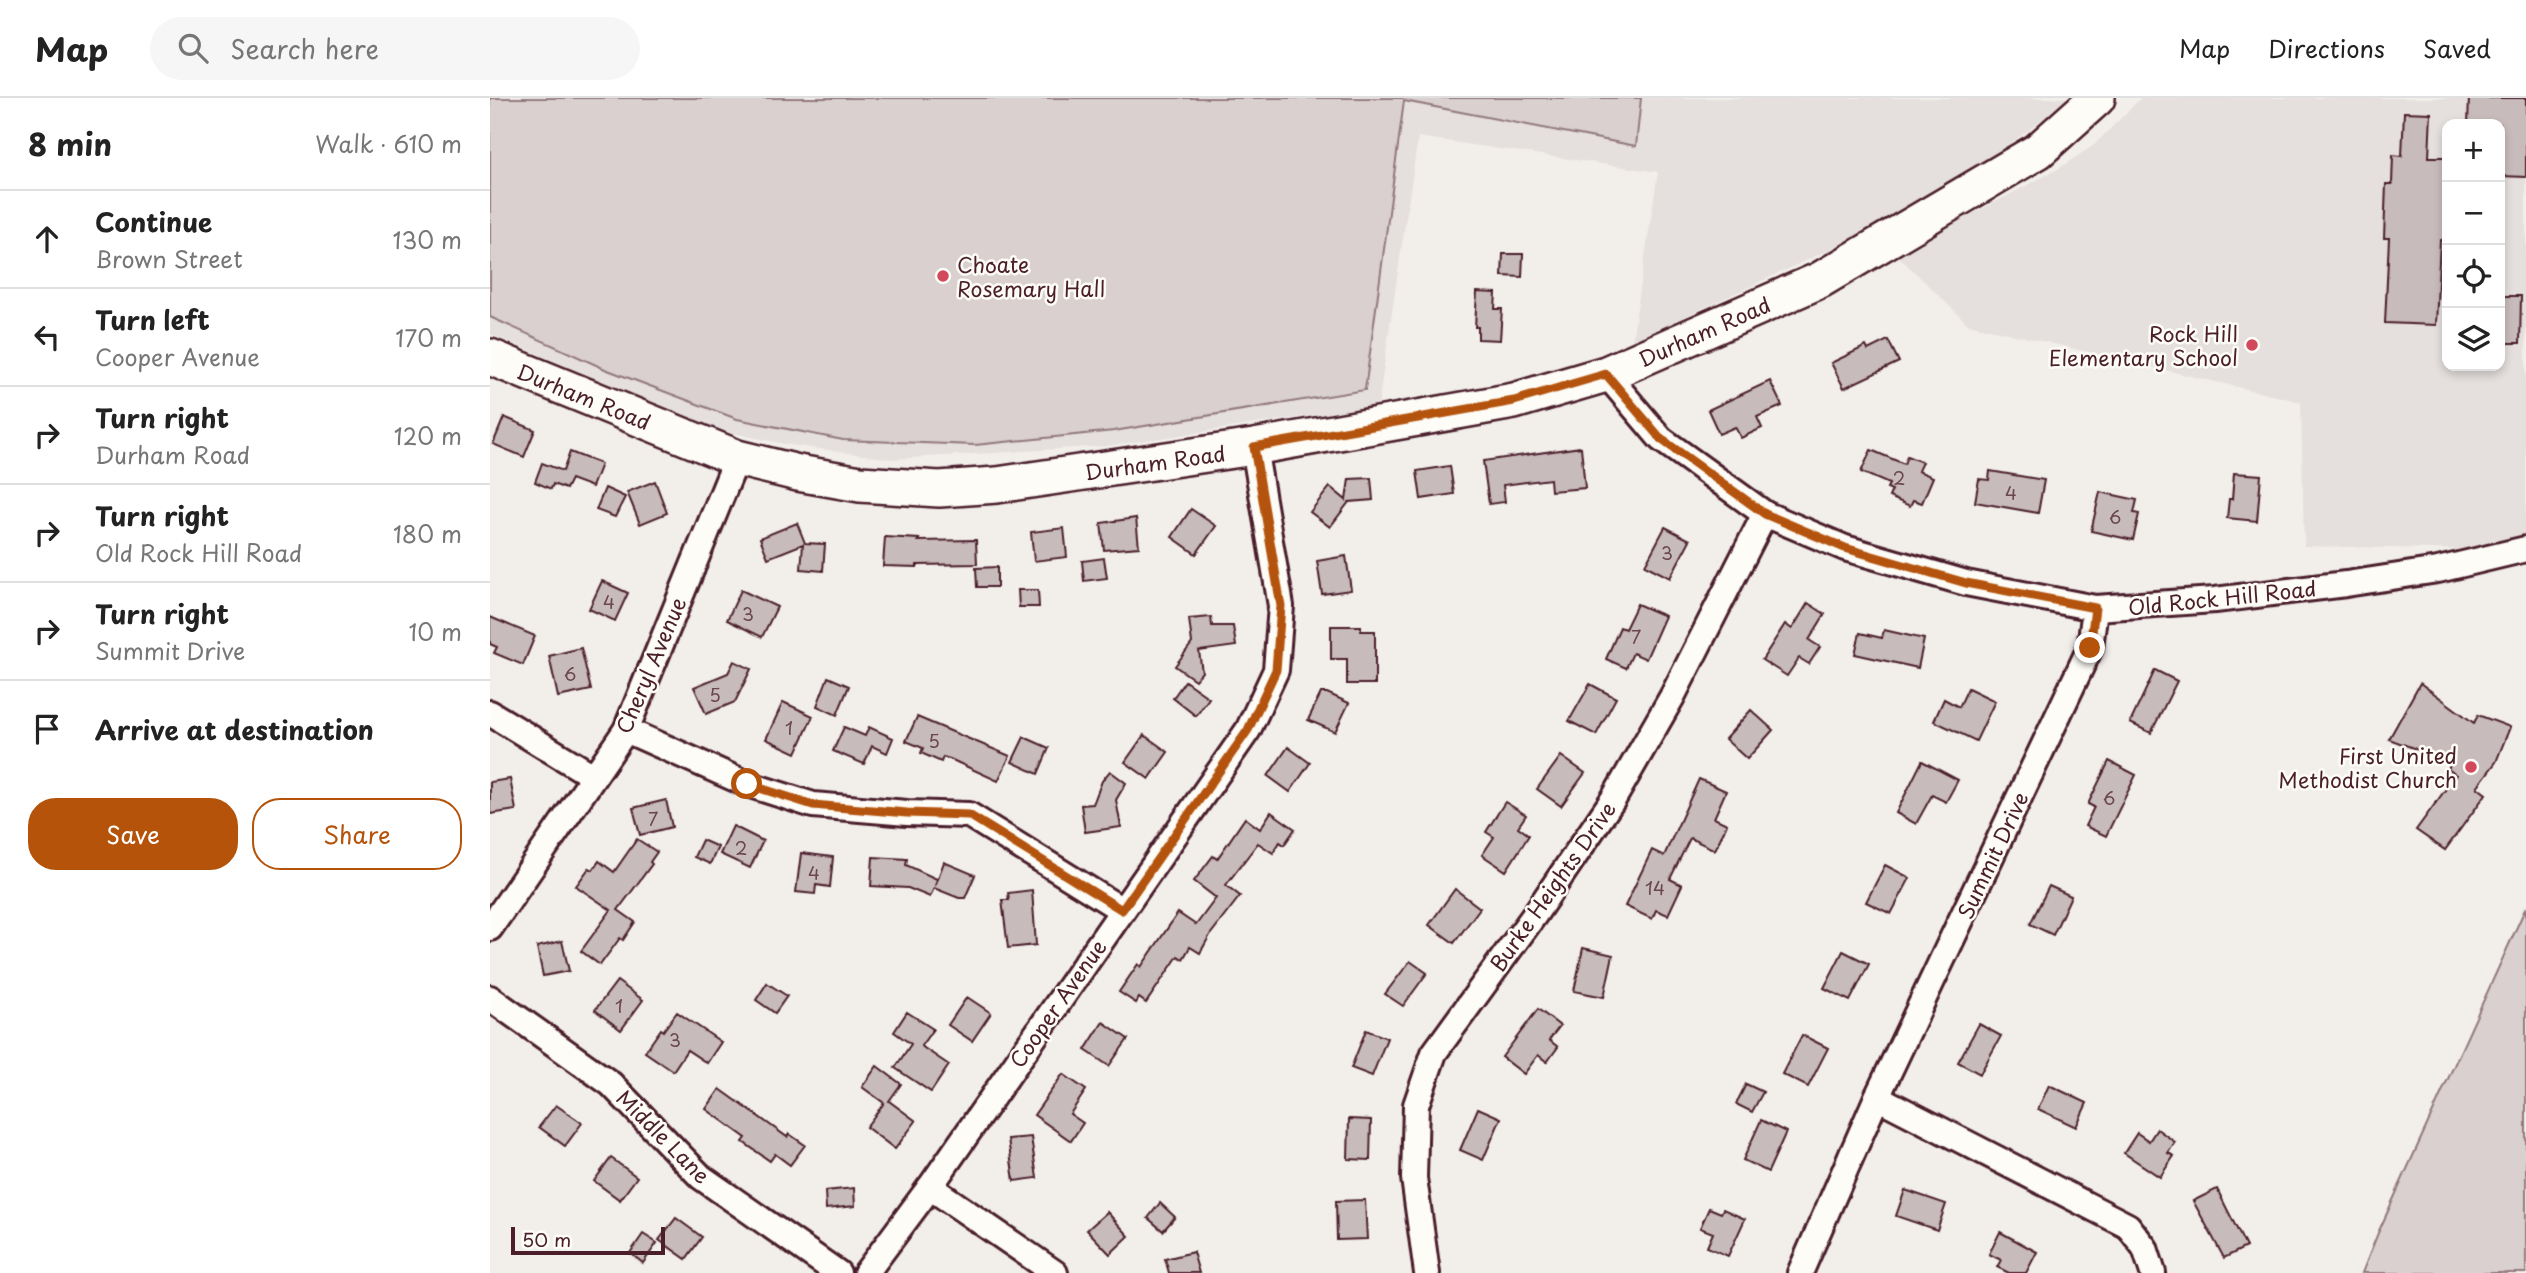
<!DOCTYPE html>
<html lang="en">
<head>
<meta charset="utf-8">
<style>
  body { margin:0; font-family:"Playpen Sans",sans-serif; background:#f6f6f6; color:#222 }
  .controls { position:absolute; right:21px; top:21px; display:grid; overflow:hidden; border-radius:14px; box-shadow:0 4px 10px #0003 }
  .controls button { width:63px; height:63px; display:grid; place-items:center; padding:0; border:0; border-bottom:2px solid #e0e0e0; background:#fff; color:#222; font:35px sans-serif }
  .scale { position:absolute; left:21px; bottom:18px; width:154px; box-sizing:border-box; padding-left:7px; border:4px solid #4a1f2b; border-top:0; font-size:19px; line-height:24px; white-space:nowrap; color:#4a1f2b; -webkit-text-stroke:5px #fdfcf7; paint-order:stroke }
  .stop { position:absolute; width:21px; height:21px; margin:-16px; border:5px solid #b45309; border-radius:50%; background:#fff }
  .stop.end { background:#b45309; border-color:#fff; box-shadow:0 2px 7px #0008 }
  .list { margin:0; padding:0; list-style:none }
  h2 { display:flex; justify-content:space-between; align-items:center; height:91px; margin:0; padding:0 28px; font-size:30px }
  h2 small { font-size:23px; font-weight:400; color:#767676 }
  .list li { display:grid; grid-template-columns:46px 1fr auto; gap:21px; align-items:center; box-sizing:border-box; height:98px; padding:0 28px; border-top:2px solid #e0e0e0 }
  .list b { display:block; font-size:26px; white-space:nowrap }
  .list p { margin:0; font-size:23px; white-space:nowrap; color:#767676 }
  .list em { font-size:23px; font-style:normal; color:#767676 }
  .actions { display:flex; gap:14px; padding:21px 28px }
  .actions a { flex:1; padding:16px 0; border:2px solid #b45309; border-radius:28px; text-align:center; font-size:24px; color:#b45309 }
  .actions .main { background:#b45309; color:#fff }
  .icon { flex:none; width:38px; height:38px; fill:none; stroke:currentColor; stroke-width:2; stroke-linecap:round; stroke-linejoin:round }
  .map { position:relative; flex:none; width:2036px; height:1175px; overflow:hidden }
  header { display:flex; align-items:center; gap:42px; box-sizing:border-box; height:98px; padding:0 35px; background:#fff; border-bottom:2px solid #e0e0e0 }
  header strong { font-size:33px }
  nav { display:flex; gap:38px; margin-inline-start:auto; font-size:24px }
  .search { width:490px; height:63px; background:#f6f6f6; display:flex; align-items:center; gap:18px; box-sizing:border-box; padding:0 24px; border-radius:38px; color:#767676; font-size:26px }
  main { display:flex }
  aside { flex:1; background:#fff }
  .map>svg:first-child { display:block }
  .built { fill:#e5dfdd; fill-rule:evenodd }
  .green { fill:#d9d0cf; stroke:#92787d; stroke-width:2 }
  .building { fill:#c8bbbb; stroke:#4a1f2b; stroke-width:2 }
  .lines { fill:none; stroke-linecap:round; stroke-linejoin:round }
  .street-casing { stroke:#4a1f2b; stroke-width:30 }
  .secondary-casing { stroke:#4a1f2b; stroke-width:40 }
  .street { stroke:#fdfcf7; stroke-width:24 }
  .secondary { stroke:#fdfcf7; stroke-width:35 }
  .route { stroke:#b45309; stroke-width:9 }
  .poi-dot { fill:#d1495b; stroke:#fdfcf7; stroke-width:2.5 }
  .labels { text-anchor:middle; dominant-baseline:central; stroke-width:5; stroke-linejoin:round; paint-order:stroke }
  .number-label { font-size:18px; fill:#6a464f }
  .poi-label { font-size:21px; fill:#4a1f2b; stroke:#fdfcf7; text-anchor:end }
  .street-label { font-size:21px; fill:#4a1f2b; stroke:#fdfcf7 }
</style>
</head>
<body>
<header>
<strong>Map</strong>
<div class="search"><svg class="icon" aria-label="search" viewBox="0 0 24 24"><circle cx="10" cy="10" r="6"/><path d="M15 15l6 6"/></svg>Search here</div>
<nav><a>Map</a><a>Directions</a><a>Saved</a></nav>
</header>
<main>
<aside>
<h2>8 min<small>Walk · 610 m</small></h2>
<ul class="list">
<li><svg class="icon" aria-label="ahead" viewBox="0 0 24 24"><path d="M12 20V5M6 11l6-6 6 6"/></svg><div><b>Continue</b><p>Brown Street</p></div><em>130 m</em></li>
<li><svg class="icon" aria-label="left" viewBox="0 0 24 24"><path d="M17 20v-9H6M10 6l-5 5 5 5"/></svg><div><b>Turn left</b><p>Cooper Avenue</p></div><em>170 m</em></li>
<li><svg class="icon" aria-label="right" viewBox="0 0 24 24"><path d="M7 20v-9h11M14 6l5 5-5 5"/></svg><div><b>Turn right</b><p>Durham Road</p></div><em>120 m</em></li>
<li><svg class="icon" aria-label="right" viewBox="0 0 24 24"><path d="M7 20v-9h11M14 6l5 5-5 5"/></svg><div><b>Turn right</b><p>Old Rock Hill Road</p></div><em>180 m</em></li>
<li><svg class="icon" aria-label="right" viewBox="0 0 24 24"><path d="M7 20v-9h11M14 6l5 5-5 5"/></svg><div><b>Turn right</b><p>Summit Drive</p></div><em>10 m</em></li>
<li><svg class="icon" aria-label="arrive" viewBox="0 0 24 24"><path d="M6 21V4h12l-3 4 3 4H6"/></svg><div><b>Arrive at destination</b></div></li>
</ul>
<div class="actions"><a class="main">Save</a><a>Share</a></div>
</aside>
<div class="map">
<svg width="2036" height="1175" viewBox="0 0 2036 1175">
  <rect width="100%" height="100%" fill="#f2efeb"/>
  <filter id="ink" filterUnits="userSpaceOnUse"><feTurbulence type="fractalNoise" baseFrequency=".0143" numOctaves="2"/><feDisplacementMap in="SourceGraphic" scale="14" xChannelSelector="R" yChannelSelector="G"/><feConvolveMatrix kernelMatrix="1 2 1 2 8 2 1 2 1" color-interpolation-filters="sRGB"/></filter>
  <g filter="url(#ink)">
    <g class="built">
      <path d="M0 0H1581L1480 76 1382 132 1142 243 1168 74 928 39 888 308 616 348 403 361 300 347 233 333 0 236Z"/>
      <path d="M1651 0H2036V441L1986 452 1814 448 1811 304 1478 226 1406 156 1568 71 1604 47ZM1957 26H2010V268H1957Z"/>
    </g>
    <g class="green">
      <path d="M0 0H1151L1146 48 914 3 875 292 624 333 485 347 353 342 247 321 115 271 0 219Z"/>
      <path d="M2036 809V1175H1872L1888 1135Z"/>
    </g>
    <g class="building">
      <path d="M1979 0H2036V79L2010 78V26H1978Z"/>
      <path d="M1914 14 1941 15 1939 59H1957L1955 142H1950L1946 227 1895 225 1899 140H1894L1896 86H1902L1903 57 1912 58Z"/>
      <path d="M1013 156H1033L1032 179 1012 178Z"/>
      <path d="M987 194 1006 195 1005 211H1012L1010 242 988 241V229H985Z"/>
      <path d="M2010 198H2031L2030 245H2010Z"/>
      <path d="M1398 242 1409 264 1354 290 1341 265 1376 248 1378 252Z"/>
      <path d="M1280 283 1292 308 1267 319 1272 330 1251 340 1245 329 1229 336 1218 312Z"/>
      <path d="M14 319 45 332 34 359 3 346Z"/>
      <path d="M1091 349 1095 390 1061 393 1060 381 1013 387 1015 404 999 406 993 363Z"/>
      <path d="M1381 352 1414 366 1417 358 1432 364 1428 373 1443 379 1432 405 1423 402 1420 408 1399 399 1402 392 1397 390 1399 386 1371 374Z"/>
      <path d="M80 354 111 366 102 389 81 381 76 391 63 386 61 391 45 384 52 365 73 373Z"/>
      <path d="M960 368 964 396 931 401 927 373Z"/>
      <path d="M1500 373 1554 382 1548 415 1485 404 1489 381 1499 382Z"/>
      <path d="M1744 375 1771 377 1767 423 1737 420 1739 401H1742Z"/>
      <path d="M881 380 883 402 859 404 840 429 820 414 840 389 856 402 859 381Z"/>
      <path d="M165 383 177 415 150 426 137 394Z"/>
      <path d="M115 390 135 399 125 419 106 412Z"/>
      <path d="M1610 394 1647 402 1644 415 1649 416 1643 442 1601 433Z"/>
      <path d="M701 411 726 428 706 456 682 439Z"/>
      <path d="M646 420 649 449 614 452 611 425Z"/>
      <path d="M307 425 315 445 335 446 333 473 311 471 313 446 278 460 270 440Z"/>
      <path d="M1175 429 1200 442 1180 480 1155 467Z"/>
      <path d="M574 430 577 459 544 463 541 434Z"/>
      <path d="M395 439 429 441 428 443 486 442 487 466 427 467V469L393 468Z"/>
      <path d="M856 458 861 492 832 496 827 463Z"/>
      <path d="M614 460 617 480 594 483 592 463Z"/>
      <path d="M507 469V489H487L486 470Z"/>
      <path d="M112 483 138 495 125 523 99 511Z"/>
      <path d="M251 492 287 509 272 539 237 522Z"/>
      <path d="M528 492H548L549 509H529Z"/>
      <path d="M1318 505 1335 516 1319 542 1330 549 1319 566 1309 560 1297 578 1272 562 1295 526 1302 531Z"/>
      <path d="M1147 506 1175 518 1156 561 1143 555 1136 570 1116 561 1130 529 1135 531Z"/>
      <path d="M0 519 45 538 33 567 4 555 7 549 0 546Z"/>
      <path d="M721 519 722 528H743L746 548 709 553 712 574 705 582 685 568 702 545 699 521Z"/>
      <path d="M841 528H871V533H885V586H857V561H841Z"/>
      <path d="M1394 532 1434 541 1428 570 1365 556 1370 535 1392 540Z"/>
      <path d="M91 550 101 592 68 599 59 558Z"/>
      <path d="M244 563 261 571 245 604 216 616 204 589 238 575Z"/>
      <path d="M1665 572 1687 583 1661 635 1640 625Z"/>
      <path d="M338 579 359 588 347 617 327 608Z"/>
      <path d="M695 583 719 600 706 618 683 600Z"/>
      <path d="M1930 585 1984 625 1988 617 2020 629 2006 664 1987 689 1996 696 1955 752 1926 732 1966 677 1958 671 1961 664 1899 641Z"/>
      <path d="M1100 586 1126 600 1106 637 1079 623Z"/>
      <path d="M1478 590 1505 603 1486 643 1444 623 1454 601 1469 609Z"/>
      <path d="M831 595H837L859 605 845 634 818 622Z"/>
      <path d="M293 604 323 618 306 655 276 641Z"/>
      <path d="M1261 612 1283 632 1257 661 1235 641Z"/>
      <path d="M427 619 520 658 508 683 460 661 453 659 451 664 431 655 433 650 416 643Z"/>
      <path d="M354 629 375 638 379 629 403 640 397 655 382 648 374 666 343 653Z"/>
      <path d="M654 637 678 654 659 681 635 664Z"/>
      <path d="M534 639 559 650 548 676 522 664Z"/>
      <path d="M798 649 820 665 800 694 778 678Z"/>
      <path d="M1071 658 1095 675 1071 708 1047 691Z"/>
      <path d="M1432 663 1468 682 1456 704 1442 697 1426 726 1406 715Z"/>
      <path d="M1619 663 1646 677 1616 738 1595 728 1604 709 1598 706Z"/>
      <path d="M620 673 636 685 626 702 631 729 595 734 591 707 603 706 612 683Z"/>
      <path d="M20 681 26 712 0 716V684Z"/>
      <path d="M1209 681 1236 693 1224 720 1237 726 1225 752 1200 740 1180 781 1192 787 1178 817 1166 812 1162 821 1135 808 1162 752 1174 758Z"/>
      <path d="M176 702 182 729 150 737 143 710Z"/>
      <path d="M1015 704 1036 717 1028 729 1039 737 1016 773 992 757 1004 739 996 734Z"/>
      <path d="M781 714 805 731 794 747 790 744 783 755 768 745 758 758 736 787 750 798 720 837 710 855 700 849 693 861 688 858 656 905 649 900 646 905 629 894 648 866 651 869 688 815 706 827 726 800 704 783 723 758 727 761 755 720 770 731Z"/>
      <path d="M243 728 273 743 260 770 230 756Z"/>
      <path d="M147 741 167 754 160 764 162 766 128 812 145 824 133 842 130 840 110 867 91 853 121 812 86 788 99 770 103 772 109 763 124 774Z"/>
      <path d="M212 742 228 749 220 766 204 759Z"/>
      <path d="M311 755 343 759 340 789 326 787 325 796 306 794Z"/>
      <path d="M383 759 417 761 416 767 447 781 445 788 454 764 485 777 475 800H469L444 790 440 799 418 790 381 788Z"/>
      <path d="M1395 767 1420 780 1401 816 1376 804Z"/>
      <path d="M1559 788 1581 798 1563 837 1540 826Z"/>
      <path d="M965 791 990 810 964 845 939 827Z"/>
      <path d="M542 792 546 847 518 850 512 802H519L518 795Z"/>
      <path d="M72 843 79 873 53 878 47 849Z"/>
      <path d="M1093 850 1123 857 1114 899 1084 893Z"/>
      <path d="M1353 853 1379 866 1360 903 1334 890Z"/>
      <path d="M920 863 937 875 913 908 895 896Z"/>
      <path d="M127 883 153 902 131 932 105 912Z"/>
      <path d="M277 885 297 898 285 915 266 902Z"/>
      <path d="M477 899 501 915 482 943 458 927Z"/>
      <path d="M1048 911 1070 928 1059 942 1068 949 1057 964 1048 957 1034 976 1012 959Z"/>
      <path d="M187 914 231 944 217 965 197 952 183 973 155 954 171 931 173 933Z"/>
      <path d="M417 914 443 931 431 948 459 967 441 994 405 970 421 946 404 934Z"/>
      <path d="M613 924 638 941 619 968 595 952Z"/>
      <path d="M1489 926 1511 938 1490 976 1468 964Z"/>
      <path d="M876 932 897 940 882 978 861 970Z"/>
      <path d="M1312 937 1338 950 1318 989 1292 976Z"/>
      <path d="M387 968 411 986 399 1003 426 1023 405 1051 376 1029 394 1005 372 989Z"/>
      <path d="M573 976 596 992 580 1016 593 1025 581 1043 544 1017Z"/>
      <path d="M1256 986 1273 994 1262 1014 1246 1006Z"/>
      <path d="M1559 987 1597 1005 1586 1029 1548 1011Z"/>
      <path d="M230 991 297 1039 299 1036 315 1047 300 1067 285 1056 280 1063 253 1044 256 1040 216 1011Z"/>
      <path d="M66 1007 92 1025 75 1048 49 1029Z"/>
      <path d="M988 1010 1011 1020 993 1062 970 1052Z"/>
      <path d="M859 1021 881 1022 880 1062 858 1061Z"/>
      <path d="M1271 1022 1296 1034 1278 1074 1253 1062Z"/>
      <path d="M1667 1031 1685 1044 1678 1055 1684 1058 1670 1079 1634 1055 1647 1035 1659 1043Z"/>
      <path d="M541 1039 547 1080 524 1083 518 1041Z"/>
      <path d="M121 1060 147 1079 130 1102 104 1083Z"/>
      <path d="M364 1090 365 1108 336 1111 335 1093Z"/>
      <path d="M1727 1091 1756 1149 1734 1160 1703 1103Z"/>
      <path d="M1415 1092 1456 1106 1447 1132 1406 1118Z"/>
      <path d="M875 1102 877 1141 847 1142 846 1103Z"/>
      <path d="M670 1105 685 1119 673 1133 658 1120Z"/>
      <path d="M1219 1110 1231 1115 1233 1111 1255 1121 1238 1158 1217 1149 1223 1135 1210 1130Z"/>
      <path d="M617 1114 639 1138 620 1156 597 1132Z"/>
      <path d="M186 1120 212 1139 196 1161 169 1142Z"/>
      <path d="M1510 1134 1547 1154 1536 1175H1519L1507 1169 1511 1162 1499 1156Z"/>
      <path d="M153 1136 167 1145 153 1165 140 1155Z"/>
      <path d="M703 1154 709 1175H679L675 1161Z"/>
    </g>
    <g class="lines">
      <defs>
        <g id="street">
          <path d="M1116 276 1171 341 1275 416 1355 450 1476 485 1605 510 1725 502 1856 486 1948 472 2036 451"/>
          <path d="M0 615 103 678"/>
          <path d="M136 632 257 686 323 707 417 715 479 717 632 812"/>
          <path d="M0 830 136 632 247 360"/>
          <path d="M0 900 121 986 211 1079 348 1175"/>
          <path d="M1387 999 1600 550 1605 510"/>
          <path d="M440 1089 565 1175"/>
          <path d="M376 1175 440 1089 758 632 786 572 791 508 764 349"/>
          <path d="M937 1175 924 1080 926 1007 944 955 1043 819 1124 700 1182 599 1275 416"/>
          <path d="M1310 1175 1387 999 1638 1128 1655 1150 1663 1175"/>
        </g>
        <path id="secondary" d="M0 259 247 360 308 375 370 386 449 391 507 387 764 349 1024 303 1116 276 1330 182 1548 53 1607 0"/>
      </defs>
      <use href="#street" class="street-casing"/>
      <use href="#secondary" class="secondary-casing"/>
      <use href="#street" class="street"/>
      <use href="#secondary" class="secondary"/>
    </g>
  </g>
  <g class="lines" filter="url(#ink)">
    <path class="route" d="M257 686 323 707 417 715 479 717 632 812 758 632 786 572 791 508 764 349 1024 303 1116 276 1171 341 1275 416 1355 450 1476 485 1605 510 1600 550"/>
  </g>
  <g class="poi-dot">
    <circle cx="453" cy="178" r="7"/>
    <circle cx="1762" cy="247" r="7"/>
    <circle cx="1981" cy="669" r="7"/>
  </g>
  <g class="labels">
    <g class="number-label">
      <text x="1409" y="379">2</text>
      <text x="1521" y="394">4</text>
      <text x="1625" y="418">6</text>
      <text x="1177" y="454">3</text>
      <text x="119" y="503">4</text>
      <text x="258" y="515">3</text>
      <text x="1146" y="538">7</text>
      <text x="80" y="575">6</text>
      <text x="225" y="596">5</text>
      <text x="299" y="629">1</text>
      <text x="444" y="642">5</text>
      <text x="1619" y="699">6</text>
      <text x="163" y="720">7</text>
      <text x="251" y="749">2</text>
      <text x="324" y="774">4</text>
      <text x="1165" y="789">14</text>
      <text x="129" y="907">1</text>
      <text x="185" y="941">3</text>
    </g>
    <g class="poi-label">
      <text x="467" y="166" text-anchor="start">Choate<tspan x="467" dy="24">Rosemary Hall</tspan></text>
      <text x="1748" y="235">Rock Hill<tspan x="1748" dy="24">Elementary School</tspan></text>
      <text x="1967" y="657">First United<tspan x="1967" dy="24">Methodist Church</tspan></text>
    </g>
    <g class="street-label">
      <text transform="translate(1214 233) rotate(-24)">Durham Road</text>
      <text transform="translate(94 298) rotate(22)">Durham Road</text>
      <text transform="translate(665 364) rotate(-8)">Durham Road</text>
      <text transform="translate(1732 499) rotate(-6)">Old Rock Hill Road</text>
      <text transform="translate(160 567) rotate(-67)">Cheryl Avenue</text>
      <text transform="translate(1502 757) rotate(-65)">Summit Drive</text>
      <text transform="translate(1062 788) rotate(-55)">Burke Heights Drive</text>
      <text transform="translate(567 905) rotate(-55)">Cooper Avenue</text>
      <text transform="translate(174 1038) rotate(45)">Middle Lane</text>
    </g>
  </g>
</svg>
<div class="controls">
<button>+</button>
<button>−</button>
<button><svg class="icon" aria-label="locate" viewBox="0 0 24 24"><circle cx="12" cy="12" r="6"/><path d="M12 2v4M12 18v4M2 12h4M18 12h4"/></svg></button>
<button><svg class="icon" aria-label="layers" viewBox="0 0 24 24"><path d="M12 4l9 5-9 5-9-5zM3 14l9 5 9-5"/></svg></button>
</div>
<div class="scale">50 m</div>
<div class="stop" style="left:257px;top:686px"></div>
<div class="stop end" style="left:1600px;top:550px"></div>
</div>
</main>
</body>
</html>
